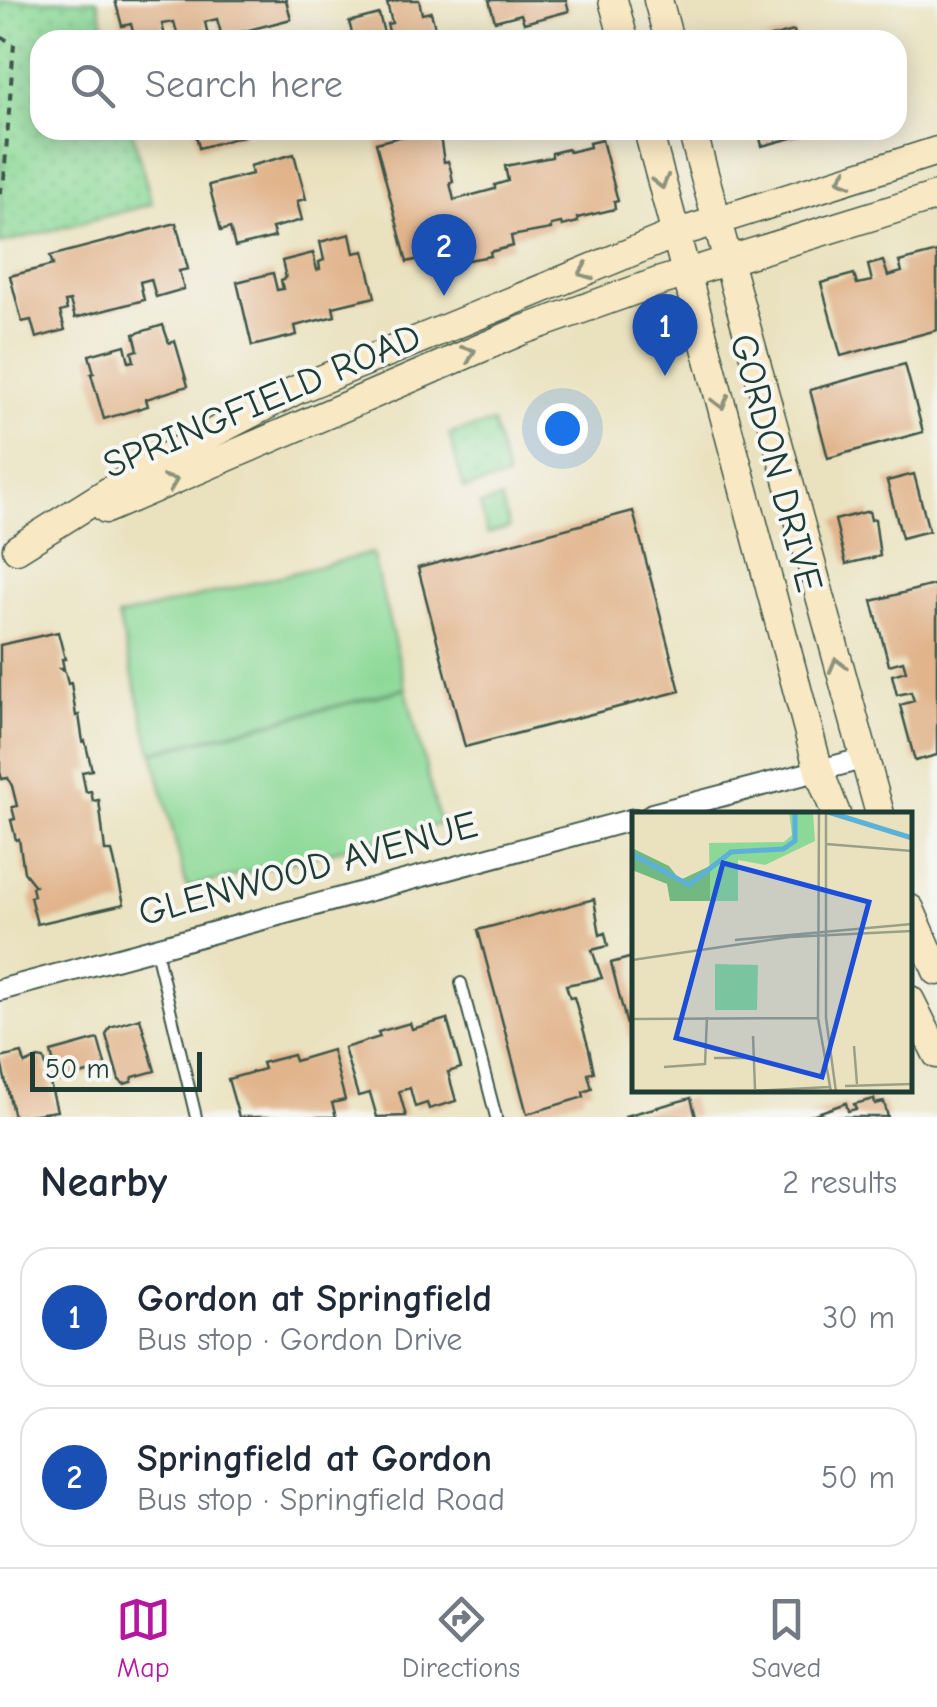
<!DOCTYPE html>
<html lang="en">
<head>
<meta charset="utf-8">
<style>
  body { margin:0; font-family:"Comic Neue",sans-serif; background:#f2f2f3; color:#1f2937 }
  .scale { position:absolute; left:30px; bottom:25px; width:172px; box-sizing:border-box; padding-left:10px; border:5px solid #1f3d34; border-top:0; font-size:28px; line-height:35px; white-space:nowrap; color:#1f3d34; -webkit-text-stroke:8px #f6f6f2; paint-order:stroke }
  .you { position:absolute; left:562px; top:428px; width:35px; height:35px; margin:-25px; border:8px solid #fff; border-radius:50%; background:#1a73e8; box-shadow:0 0 0 15px #1a73e833 }
  .badge { display:grid; place-items:center; width:65px; height:65px; border-radius:50%; background:#b5179e; color:#fff; font-size:32px; font-weight:700 }
  .pin { position:absolute; translate:-50% -82px; filter:drop-shadow(0 2px 5px #0008) }
  .pin::after { content:''; position:absolute; top:52px; width:35px; height:30px; background:inherit; clip-path:polygon(0 0,100% 0,50% 100%) }
  .list { margin:0; padding:0; list-style:none }
  h2 { display:flex; justify-content:space-between; align-items:center; height:130px; margin:0; padding:0 40px; font-size:42px }
  h2 small { font-size:32px; font-weight:400; color:#747a83 }
  .list li { display:grid; grid-template-columns:65px 1fr auto; gap:30px; align-items:center; box-sizing:border-box; height:140px; margin:0 20px 20px; padding:0 20px; border:2px solid #e0e1e3; border-radius:30px }
  .list b { display:block; font-size:38px; white-space:nowrap }
  .list p { margin:0; font-size:32px; white-space:nowrap; color:#747a83 }
  .list em { font-size:32px; font-style:normal; color:#747a83 }
  .icon { flex:none; width:55px; height:55px; fill:none; stroke:currentColor; stroke-width:2; stroke-linecap:round; stroke-linejoin:round }
  .map { position:relative; flex:none; width:937px; height:1117px; overflow:hidden }
  .search { position:absolute; background:#fff; box-shadow:0 5px 25px #0003; left:30px; right:30px; top:30px; height:110px; display:flex; align-items:center; gap:25px; box-sizing:border-box; padding:0 35px; border-radius:30px; color:#747a83; font-size:38px }
  .sheet { height:450px; background:#fff }
  nav { display:flex; justify-content:space-around; align-items:center; box-sizing:border-box; height:140px; border-top:2px solid #e0e1e3; background:#fff; font-size:28px; color:#747a83 }
  nav a { display:grid; justify-items:center; gap:5px }
  nav .on { color:#b5179e }
  .map>svg:first-child { display:block }
  .grass { fill:url(#grass-dots); stroke:#568b66; stroke-width:2.5 }
  .garden { fill:#8cd997; stroke:#568b66; stroke-width:2.5 }
  .building { fill:#e1b48b }
  .lines { fill:none; stroke-linecap:round; stroke-linejoin:round }
  .service-casing { stroke:#3d5649; stroke-width:14 }
  .minor-casing { stroke:#3d5649; stroke-width:24 }
  .secondary-casing { stroke:#3d5649; stroke-width:31 }
  .path { stroke:#3d5649; stroke-width:4; stroke-dasharray:8 8; stroke-linecap:butt }
  .service { stroke:#fff; stroke-width:10 }
  .minor { stroke:#fff; stroke-width:20 }
  .secondary { stroke:#f8e8c3; stroke-width:28 }
  .oneway { stroke:#8c927c }
  .labels { text-anchor:middle; dominant-baseline:central; stroke-width:8; stroke-linejoin:round; paint-order:stroke }
  .street-label { font-size:38px; fill:#1f3d34; stroke:#f6f6f2 }
  .inset-river { fill:none; stroke:#5bb1d8; stroke-width:5 }
  .inset-road { fill:none; stroke:#99a087; stroke-width:2.5 }
  .view { fill:#1d4ed8; fill-opacity:0.15; stroke:#1d4ed8; stroke-width:5 }
  .inset-edge { fill:none; stroke:#1f3d34; stroke-width:5 }
</style>
</head>
<body>
<div class="map">
<svg width="937" height="1117" viewBox="0 0 937 1117">
  <defs>
    <pattern id="grass-dots" width="8" height="8" patternUnits="userSpaceOnUse" patternTransform="scale(2.5)"><rect width="8" height="8" fill="#8cd997"/><path d="M2 2h.1M6 6h.1" fill="none" stroke="#78bb83" stroke-width="1.8" stroke-linecap="round"/></pattern>
  </defs>
  <rect width="100%" height="100%" fill="#f6f6f2"/>
  <filter id="ink" filterUnits="userSpaceOnUse"><feTurbulence type="fractalNoise" baseFrequency=".01" numOctaves="2"/><feDisplacementMap in="SourceGraphic" scale="20" xChannelSelector="R" yChannelSelector="G"/><feConvolveMatrix kernelMatrix="1 2 1 2 8 2 1 2 1" color-interpolation-filters="sRGB"/></filter>
  <filter id="wash" filterUnits="userSpaceOnUse"><feTurbulence type="fractalNoise" baseFrequency=".0048" numOctaves="4" result="noise"/><feDisplacementMap in="SourceGraphic" scale="40" xChannelSelector="R" yChannelSelector="G"/><feGaussianBlur stdDeviation="2.25" result="paint"/><feColorMatrix in="noise" values="0 0 0 0 0 0 0 0 0 0 0 0 0 0 0 0 0 1.4 0 .05"/><feComposite in="paint" operator="in"/></filter>
  <g filter="url(#wash)">
    <rect width="100%" height="100%" fill="#eae2bf"/>
    <g class="grass">
      <path d="M0 0H97L108 40H40V130H132L152 204 0 244Z"/>
      <path d="M493 423 507 478 464 489 449 434Z"/>
    </g>
    <g class="garden">
      <path d="M501 499 509 528 487 534 480 505Z"/>
      <path d="M372 553 406 688 152 752 118 617Z"/>
      <path d="M406 689 440 824 187 888 153 753Z"/>
    </g>
    <g id="blocks">
      <g class="building">
        <path d="M115 0H286L291 19 222 37 217 19 205 22 209 40H179L174 22 162 24 166 40H135L131 24 122 26Z"/>
        <path d="M399 0H419L422 14 431 12 438 40H354L349 22 379 14 384 33 389 31 387 24 392 23 387 3Z"/>
        <path d="M489 0H566L569 11 524 23 521 14 495 21Z"/>
        <path d="M794 31 797 40H764L763 39Z"/>
        <path d="M195 130H242L244 136 199 148Z"/>
        <path d="M426 130H439L444 162 448 161 451 171 453 182 450 183 454 200 495 189V185L508 181 505 166 552 157V153L568 149 569 152 590 147 589 143 602 140 618 201 614 202 615 209 577 218 578 222 562 226 561 223 551 225V229L511 236 513 246 490 252 491 256 439 265 436 255 407 262 376 143Z"/>
        <path d="M758 130H817L818 131 762 146Z"/>
        <path d="M294 154 306 199 297 201 302 220 272 228 275 237 235 247 230 228 221 231 209 185 252 174 250 166Z"/>
        <path d="M176 223 188 269 179 271 184 289 156 297 151 279 140 282 144 300 75 318 70 301 65 302 67 310 60 312 65 330 36 338 31 320 22 322 10 276 53 265 50 256Z"/>
        <path d="M350 234 354 253 364 251 375 297 333 307 335 316 295 326 297 335 252 346 237 282 273 273 277 290 283 289 281 280 286 278 282 261 313 253 317 270 320 269 319 262 324 260 320 242Z"/>
        <path d="M937 252V330L841 356 821 283 854 274 857 284 872 281 868 265 883 261 888 276 902 272 899 262Z"/>
        <path d="M163 325 169 343 175 341 188 386 146 399 148 406 104 419 91 374 94 373 89 355 125 345 129 362 134 361 132 352 138 350 134 334Z"/>
        <path d="M905 364 923 432 828 458 810 390Z"/>
        <path d="M914 474 929 531 902 538 887 481Z"/>
        <path d="M633 511 680 691 465 747 418 568Z"/>
        <path d="M869 511 871 520 875 519 880 556 846 564 835 520Z"/>
        <path d="M937 584V755L915 761 900 705 914 701 911 692 897 695 892 675 906 671 903 661 889 665 872 601Z"/>
        <path d="M58 632 65 659H62L64 669H61L65 672 68 684 71 683 76 716 79 715 83 742 85 741 92 770 82 772 86 792 91 791 93 801 99 800 105 851H112L124 904 37 924 30 897 34 896 32 887 35 886 24 872 19 839 16 840 11 820 15 819 12 807 17 806 12 786 8 778 2 779 0 772V645Z"/>
        <path d="M594 899 600 935 605 933 608 946 592 950 602 978 566 985 570 998 574 997 589 1049 594 1072 588 1074 592 1089 583 1092 584 1097 527 1114 478 930Z"/>
        <path d="M633 957 634 1049H633L611 963Z"/>
        <path d="M140 1018 155 1071 133 1077 131 1082 124 1084 119 1080 106 1035 110 1027Z"/>
        <path d="M447 1019 461 1068 448 1072 456 1101 429 1109 427 1103 415 1107 410 1088 399 1091 406 1116 377 1117 370 1093 358 1096 344 1048 380 1037 378 1032 410 1023 412 1029Z"/>
        <path d="M98 1039 106 1068 58 1081 51 1052Z"/>
        <path d="M332 1050 345 1100 332 1103 336 1117H239L228 1079 264 1069 262 1063 293 1055 295 1061Z"/>
        <path d="M22 1053 25 1064 38 1058 44 1059 57 1111 14 1117 0 1058Z"/>
        <path d="M691 1098 696 1117H626L625 1116Z"/>
        <path d="M874 1099 875 1104 884 1102 888 1117H806L846 1103 848 1111 856 1109 854 1104Z"/>
      </g>
    </g>
  </g>
  <g filter="url(#ink)">
    <use href="#blocks" fill-opacity="0" stroke="#3d5649" stroke-width="2.5"/>
    <g class="lines">
      <defs>
        <g id="service">
          <path d="M155 946 196 1117"/>
          <path d="M461 983 496 1117"/>
        </g>
        <g id="minor">
          <path d="M652 814 862 759"/>
          <path d="M0 990 634 819"/>
        </g>
        <g id="secondary">
          <path d="M613 0 624 40"/>
          <path d="M658 0 669 40"/>
          <path d="M648 130 819 771 836 814"/>
          <path d="M692 130 880 814"/>
          <path d="M106 509 523 330 658 282 937 196"/>
          <path d="M17 549 149 466 296 390 675 234 937 151"/>
          <path d="M910 909 937 971"/>
          <path d="M910 1000 937 1054"/>
        </g>
      </defs>
      <use href="#service" class="service-casing"/>
      <use href="#minor" class="minor-casing"/>
      <use href="#secondary" class="secondary-casing"/>
      <path class="path" d="M0 37 14 43 4 180 0 193"/>
      <use href="#service" class="service"/>
      <use href="#minor" class="minor"/>
      <use href="#secondary" class="secondary"/>
    </g>
    <defs><path id="oneway-chevron" d="M-2-3.5L2.5 0L-2 3.5" fill="none" stroke-width="1.6" stroke-linecap="round" stroke-linejoin="round" transform="scale(2.5)"/></defs>
    <g class="oneway">
      <use href="#oneway-chevron" transform="translate(844 179) rotate(163)"/>
      <use href="#oneway-chevron" transform="translate(661 182) rotate(75)"/>
      <use href="#oneway-chevron" transform="translate(585 272) rotate(158)"/>
      <use href="#oneway-chevron" transform="translate(469 353) rotate(-23)"/>
      <use href="#oneway-chevron" transform="translate(721 402) rotate(75)"/>
      <use href="#oneway-chevron" transform="translate(171 482) rotate(-22)"/>
      <use href="#oneway-chevron" transform="translate(837 665) rotate(-105)"/>
    </g>
  </g>
  <g class="labels">
    <g class="street-label">
      <text transform="translate(262 401) rotate(-23)">SPRINGFIELD ROAD</text>
      <text transform="translate(776 463) rotate(75)">GORDON DRIVE</text>
      <text transform="translate(308 869) rotate(-15)">GLENWOOD AVENUE</text>
    </g>
  </g>
  <g transform="translate(632 812)">
    <rect width="280" height="280" fill="#eae2bf"/>
    <path d="M157 0H181L183 29 133 53 106 48V89H78L77 31 152 30 160 23Z" fill="#8cd997"/>
    <path d="M0 36 37 54 48 68 78 54V89H38L35 72 0 58Z" fill="#71b980"/>
    <path d="M83 152 126 153 125 198H83Z" fill="#8cd997"/>
    <path class="inset-river" d="M196 0 280 26M0 42 57 73 99 40 151 37 163 29V0"/>
    <path class="inset-road" d="M187 0 186 206 199 280M194 0V206L204 280M194 32 280 39M103 128 280 112M0 148 158 125 280 119M0 207 186 206M121 224 123 277M222 234 225 272M82 246H121M32 255 73 252 75 205M213 274 280 272M101 280 197 275"/>
    <path class="view" d="M91 51 237 90 190 265 44 226Z"/>
    <rect width="280" height="280" class="inset-edge"/>
  </g>
</svg>
<div class="scale">50 m</div>
<div class="you"></div>
<div class="pin badge" style="left:665px;top:376px;background:#1a4fb4">1</div>
<div class="pin badge" style="left:444px;top:296px;background:#1a4fb4">2</div>
<div class="search"><svg class="icon" aria-label="search" viewBox="0 0 24 24"><circle cx="10" cy="10" r="6"/><path d="M15 15l6 6"/></svg>Search here</div>
</div>
<section class="sheet">
<h2>Nearby<small>2 results</small></h2>
<ul class="list">
<li><span class="badge" style="background:#1a4fb4">1</span><div><b>Gordon at Springfield</b><p>Bus stop · Gordon Drive</p></div><em>30 m</em></li>
<li><span class="badge" style="background:#1a4fb4">2</span><div><b>Springfield at Gordon</b><p>Bus stop · Springfield Road</p></div><em>50 m</em></li>
</ul>
</section>
<nav>
<a class="on"><svg class="icon" aria-label="map" viewBox="0 0 24 24"><path d="M3 6l6-2 6 2 6-2v14l-6 2-6-2-6 2zM9 4v14M15 6v14"/></svg>Map</a>
<a><svg class="icon" aria-label="directions" viewBox="0 0 24 24"><path d="M12 3l9 9-9 9-9-9zM9 14v-3h6M13 9l2 2-2 2"/></svg>Directions</a>
<a><svg class="icon" aria-label="saved" viewBox="0 0 24 24"><path d="M7 4h10v16l-5-4-5 4z"/></svg>Saved</a>
</nav>
</body>
</html>
